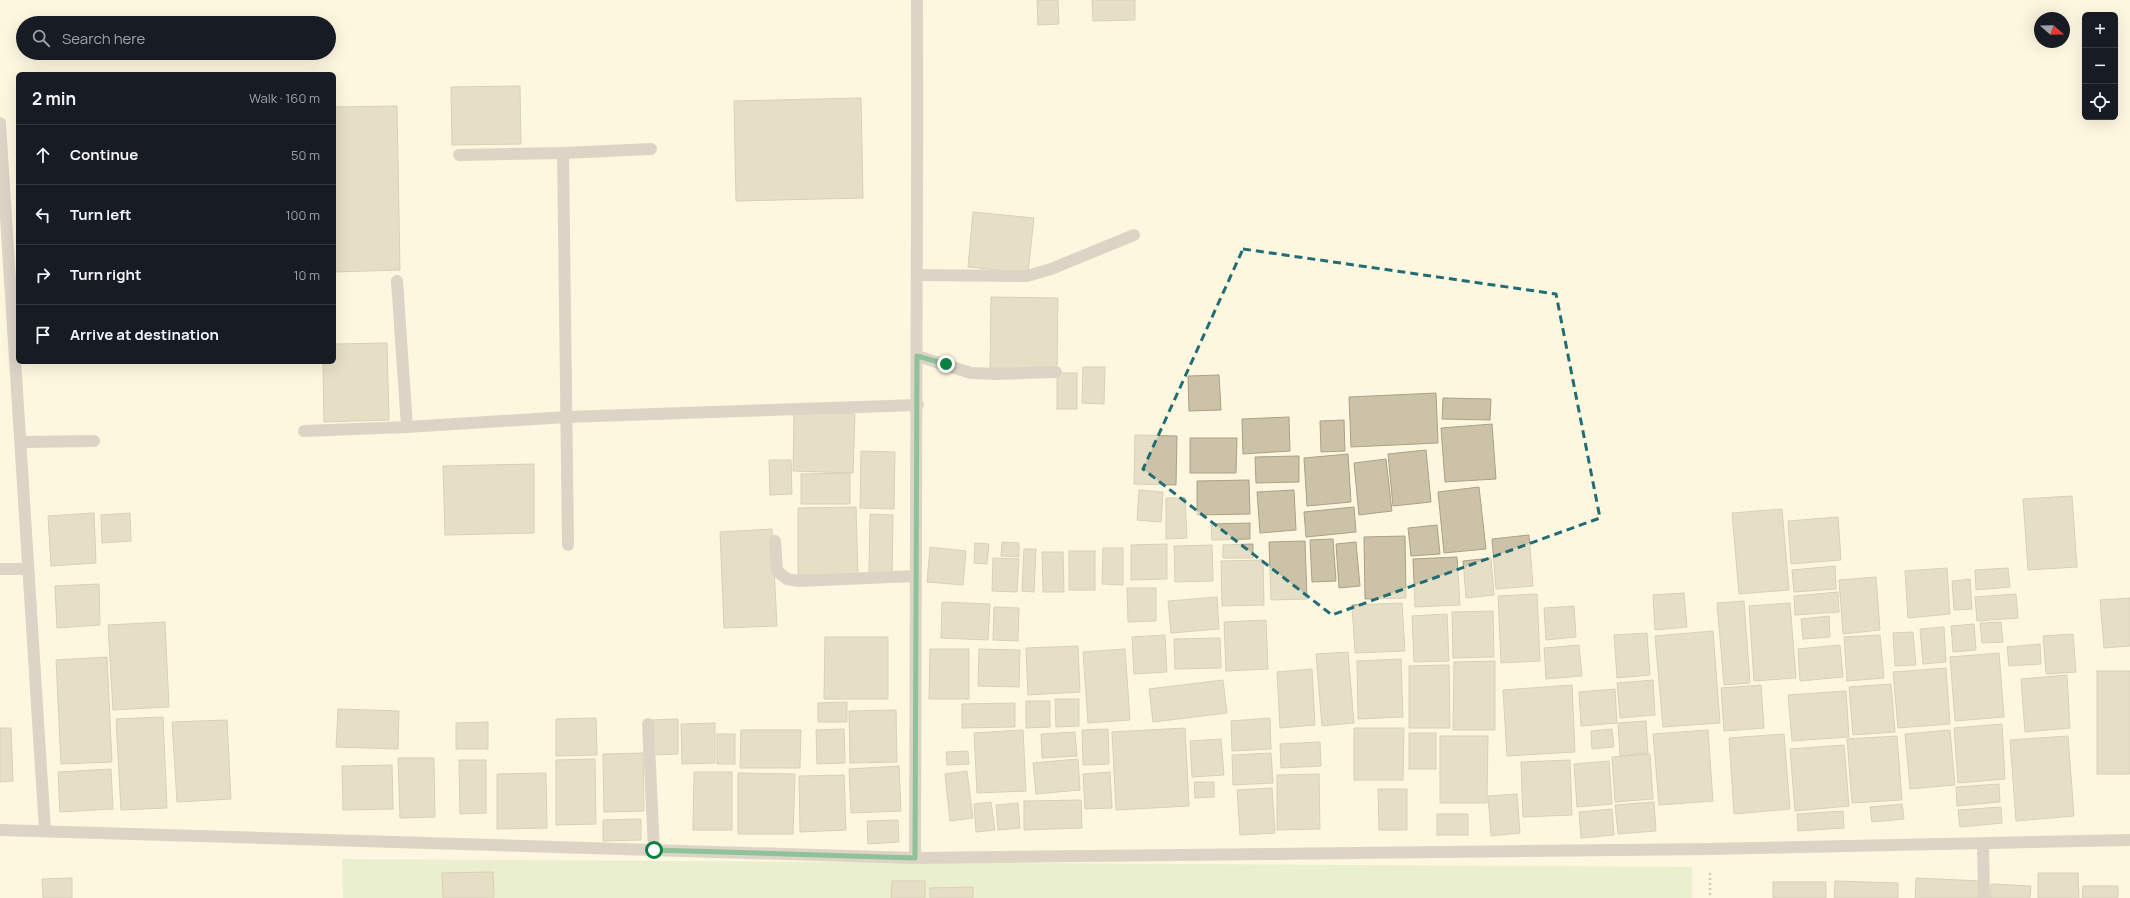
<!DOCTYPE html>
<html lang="en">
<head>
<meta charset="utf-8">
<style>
  body { margin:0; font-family:Manrope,sans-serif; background:#20242c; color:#f1f3f6 }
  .controls { position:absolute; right:12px; top:12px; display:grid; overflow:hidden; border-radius:6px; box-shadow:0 4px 16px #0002 }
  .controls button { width:36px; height:36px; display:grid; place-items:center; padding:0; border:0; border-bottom:1px solid #363941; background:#171b24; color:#f1f3f6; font:20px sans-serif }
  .compass { position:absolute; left:2034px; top:12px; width:36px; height:36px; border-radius:50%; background:#171b24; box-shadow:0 4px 16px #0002; rotate:110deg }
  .stop { position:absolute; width:12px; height:12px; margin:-9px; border:3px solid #0b8043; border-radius:50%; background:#fff }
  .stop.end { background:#0b8043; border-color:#fff; box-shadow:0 1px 4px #0008 }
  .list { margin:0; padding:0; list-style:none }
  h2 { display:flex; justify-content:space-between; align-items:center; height:52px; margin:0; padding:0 16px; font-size:17px }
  h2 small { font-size:13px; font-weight:400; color:#9ea1a6 }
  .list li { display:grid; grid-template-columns:26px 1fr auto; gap:12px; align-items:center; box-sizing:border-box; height:60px; padding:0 16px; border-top:1px solid #363941 }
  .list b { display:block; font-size:15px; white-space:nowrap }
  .list em { font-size:13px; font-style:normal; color:#9ea1a6 }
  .icon { flex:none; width:22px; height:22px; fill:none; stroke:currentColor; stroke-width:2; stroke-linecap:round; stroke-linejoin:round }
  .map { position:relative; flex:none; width:2130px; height:898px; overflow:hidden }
  .search { position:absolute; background:#171b24; box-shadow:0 4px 16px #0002; left:16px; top:16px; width:320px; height:44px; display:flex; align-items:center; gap:10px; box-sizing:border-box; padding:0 14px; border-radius:22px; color:#9ea1a6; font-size:15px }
  .panel { position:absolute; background:#171b24; box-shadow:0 4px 16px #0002; left:16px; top:72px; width:320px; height:292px; border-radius:6px }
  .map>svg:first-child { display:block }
  .green { fill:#d3e4ba }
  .building { fill:#cbc2a7; stroke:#aaa186 }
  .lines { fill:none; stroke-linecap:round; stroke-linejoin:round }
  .path { stroke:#9b9584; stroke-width:2.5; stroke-dasharray:2 3; stroke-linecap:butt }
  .minor { stroke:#b7a8a7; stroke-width:12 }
  .route { stroke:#0b8043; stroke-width:5 }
  .marked { fill:none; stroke:#226d75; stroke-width:3; stroke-dasharray:8 5; stroke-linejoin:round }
</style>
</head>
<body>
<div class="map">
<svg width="2130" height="898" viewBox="0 0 2130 898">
  <rect width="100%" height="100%" fill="#fef7e0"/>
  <path class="green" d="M342 859 1692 867V898H343Z"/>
  <g class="building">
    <path d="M1037 0H1058L1059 24 1038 25Z"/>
    <path d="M1092 0H1135V20L1093 21Z"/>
    <path d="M520 86 521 144 452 145 451 87Z"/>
    <path d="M861 98 863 198 736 201 734 101Z"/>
    <path d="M397 106 400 270 334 272V107Z"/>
    <path d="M973 212 1034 218 1028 273 968 267Z"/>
    <path d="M991 297 1058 298 1057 369 990 368Z"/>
    <path d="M387 343 389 420 324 422 323 362H334V344Z"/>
    <path d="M1083 367H1105L1104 404 1082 403Z"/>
    <rect x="1057" y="373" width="20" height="36"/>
    <path d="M1219 375 1221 410 1189 411 1188 376Z"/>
    <path d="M1436 393 1438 443 1351 447 1349 397Z"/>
    <path d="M1443 398 1491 399 1490 420 1442 419Z"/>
    <path d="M794 412 855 414 853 473 793 471Z"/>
    <path d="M1289 417 1290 451 1243 454 1242 419Z"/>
    <path d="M1344 420 1345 451 1321 452 1320 421Z"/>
    <path d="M1492 424 1496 479 1445 482 1441 428Z"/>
    <path d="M1135 435 1177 436 1176 485 1134 484Z"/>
    <path d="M1190 438H1237L1236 473H1190Z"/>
    <path d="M1426 450 1431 502 1393 506 1388 454Z"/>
    <path d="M861 451 895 452 894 509 860 508Z"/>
    <path d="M1348 454 1351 502 1307 506 1304 458Z"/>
    <path d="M1299 456V482L1256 483 1255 457Z"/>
    <path d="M1386 459 1392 511 1359 515 1354 463Z"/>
    <path d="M769 460H791L792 494 770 495Z"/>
    <path d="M534 464V533L445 535 443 466Z"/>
    <path d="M850 473V504H801V474Z"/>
    <path d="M1249 480 1250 514 1197 515V481Z"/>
    <path d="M1479 487 1486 549 1444 553 1438 492Z"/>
    <path d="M1139 490 1163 492 1161 522 1137 520Z"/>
    <path d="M1294 490 1296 530 1260 533 1257 492Z"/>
    <path d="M2072 496 2077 567 2028 570 2023 499Z"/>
    <path d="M1166 498H1185L1187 538 1166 539Z"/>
    <path d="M856 507 858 574 798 575V508Z"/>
    <path d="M1354 507 1356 532 1306 537 1304 512Z"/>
    <path d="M1782 509 1789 590 1739 594 1732 513Z"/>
    <path d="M94 513 96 563 51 566 48 516Z"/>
    <path d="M130 513 131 541 102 543 101 515Z"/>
    <path d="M870 514 893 515 892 574H869Z"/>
    <path d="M1838 517 1841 560 1791 564 1788 521Z"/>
    <path d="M1250 523V539L1212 540 1211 524Z"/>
    <path d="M1437 525 1440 554 1411 556 1408 528Z"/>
    <path d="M772 529 777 626 724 628 720 532Z"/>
    <path d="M1529 535 1533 586 1496 589 1492 539Z"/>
    <path d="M1405 536 1406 598 1365 599 1364 537Z"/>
    <path d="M1333 539 1336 581 1312 582 1310 540Z"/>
    <path d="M1305 541 1307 599 1271 600 1269 542Z"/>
    <path d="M1002 542 1019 543V557L1001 556Z"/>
    <path d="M1356 542 1360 586 1339 588 1336 544Z"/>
    <path d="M975 543 989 544 987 564 974 563Z"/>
    <path d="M1167 544V579L1131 580V545Z"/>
    <path d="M1253 544V558H1223V545Z"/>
    <path d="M1212 545 1213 581 1175 582 1174 546Z"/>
    <path d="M930 547 966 551 963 585 927 582Z"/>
    <path d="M1103 548H1123V585L1102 584Z"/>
    <path d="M1024 549H1036L1034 592 1022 591Z"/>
    <rect x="1069" y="551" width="26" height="39"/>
    <path d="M1042 552H1063L1064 592H1043Z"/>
    <path d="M1457 557 1460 605 1415 607 1413 559Z"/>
    <path d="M993 558 1019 559 1017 592 992 591Z"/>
    <path d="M1491 558 1494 595 1466 598 1463 561Z"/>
    <path d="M1263 560 1264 605 1222 606 1221 561Z"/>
    <path d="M1835 566 1836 589 1794 592 1792 570Z"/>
    <path d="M1947 568 1950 614 1908 618 1905 571Z"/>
    <path d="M2008 568 2010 587 1976 590 1975 570Z"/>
    <path d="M1876 577 1880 630 1843 634 1839 580Z"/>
    <path d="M1970 579 1972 609 1954 610 1952 581Z"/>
    <path d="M99 584 100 625 57 628 55 586Z"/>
    <path d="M1127 588H1156V621L1128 622Z"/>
    <path d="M1838 592 1839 612 1795 615 1794 596Z"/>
    <path d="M1684 593 1687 627 1655 630 1653 595Z"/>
    <path d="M1537 594 1540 661 1501 663 1498 596Z"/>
    <path d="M2016 594 2018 618 1977 621 1975 597Z"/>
    <path d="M1217 597 1219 629 1171 633 1168 601Z"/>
    <path d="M2130 598V646L2104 648 2100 600Z"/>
    <path d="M1744 601 1750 683 1724 685 1717 603Z"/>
    <path d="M942 602 990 604 988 640 941 638Z"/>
    <path d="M1402 603 1405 651 1355 653 1352 605Z"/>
    <path d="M1790 603 1796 678 1754 681 1749 606Z"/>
    <path d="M1574 606 1576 637 1546 640 1544 608Z"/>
    <path d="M994 607 1019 608 1018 641 993 640Z"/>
    <path d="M1493 611 1494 657 1453 658 1452 612Z"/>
    <path d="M1447 614 1449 661 1414 662 1412 616Z"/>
    <path d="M1829 616 1830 637 1803 639 1801 619Z"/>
    <path d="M1266 620 1268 669 1226 671 1224 622Z"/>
    <path d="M165 622 169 707 113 710 108 625Z"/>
    <path d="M2001 622 2003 642 1982 643 1980 623Z"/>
    <path d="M1974 624 1976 650 1953 652 1951 626Z"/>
    <path d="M1944 627 1946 662 1923 664 1920 629Z"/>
    <path d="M1713 631 1720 723 1663 727 1655 636Z"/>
    <path d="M1913 632 1916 665 1895 666 1893 633Z"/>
    <path d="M1647 633 1650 675 1617 678 1614 635Z"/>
    <path d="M2073 634 2076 672 2046 674 2043 636Z"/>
    <path d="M1165 635 1167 672 1134 674 1132 637Z"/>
    <path d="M1880 635 1884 678 1847 681 1844 637Z"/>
    <path d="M825 637H888V699H824Z"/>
    <path d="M1220 638 1221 668 1175 669 1174 639Z"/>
    <path d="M2040 644 2041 664 2009 666 2007 647Z"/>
    <path d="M1579 645 1582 676 1546 679 1544 648Z"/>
    <path d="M1840 645 1843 677 1800 681 1798 649Z"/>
    <path d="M1078 646 1080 692 1028 695 1026 648Z"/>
    <path d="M930 649H969V699H929Z"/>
    <path d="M979 649 1020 650 1019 687 978 686Z"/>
    <path d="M1125 649 1130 720 1088 723 1083 652Z"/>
    <path d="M1348 652 1354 723 1322 726 1316 654Z"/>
    <path d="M1999 653 2004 717 1955 721 1950 657Z"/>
    <path d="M107 657 112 762 61 764 56 660Z"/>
    <path d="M1401 659 1403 717 1358 719 1357 661Z"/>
    <path d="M1495 661V730H1453L1454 662Z"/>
    <path d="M1449 665 1450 728H1409V666Z"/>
    <path d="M1946 668 1950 724 1898 728 1893 672Z"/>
    <path d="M1312 669 1315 725 1280 728 1277 672Z"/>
    <rect x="2097" y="671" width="33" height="103"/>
    <path d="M2067 675 2070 728 2025 732 2021 679Z"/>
    <path d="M1223 680 1227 713 1153 722 1149 689Z"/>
    <path d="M1653 680 1655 715 1620 718 1617 683Z"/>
    <path d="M1891 684 1895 732 1853 735 1849 687Z"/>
    <path d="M1572 685 1575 752 1507 756 1503 690Z"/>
    <path d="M1761 685 1764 728 1724 731 1721 688Z"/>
    <path d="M1615 689 1617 723 1581 726 1579 692Z"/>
    <path d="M1846 691 1849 737 1792 741 1788 695Z"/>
    <path d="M1055 699H1079V726L1056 727Z"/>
    <path d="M1026 701H1050V727L1026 728Z"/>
    <path d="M847 702V722H818V703Z"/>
    <path d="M1015 703V727L962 728V704Z"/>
    <path d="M338 709 399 711 398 749 336 747Z"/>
    <path d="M896 710 897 762 850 763 849 711Z"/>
    <path d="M163 717 167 808 121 810 116 719Z"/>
    <path d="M596 718 597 755 556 756V719Z"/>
    <path d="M1270 718 1271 749 1232 751 1231 721Z"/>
    <path d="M678 719V754L652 755V720Z"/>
    <path d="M227 720 231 799 177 802 172 722Z"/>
    <path d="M1646 721 1648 753 1620 756 1618 723Z"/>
    <path d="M488 722V749H456V723Z"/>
    <path d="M715 723V763L682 764 681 724Z"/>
    <path d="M2002 724 2005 779 1958 783 1954 728Z"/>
    <path d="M0 728H11L13 781 0 782Z"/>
    <path d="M1185 728 1189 806 1116 810 1112 732Z"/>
    <path d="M1354 728H1404L1403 780H1354Z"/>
    <path d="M844 729 845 763 817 764 816 730Z"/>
    <path d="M1108 729 1109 764 1083 765 1082 730Z"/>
    <path d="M1612 729 1614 747 1592 749 1591 731Z"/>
    <path d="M741 730H801L800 768H740Z"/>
    <path d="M1023 730 1026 791 977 793 974 733Z"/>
    <path d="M1708 730 1713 801 1659 805 1653 734Z"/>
    <path d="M1950 730 1955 785 1910 789 1905 734Z"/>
    <path d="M1075 732 1077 756 1042 758 1041 734Z"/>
    <rect x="1409" y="733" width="27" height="36"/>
    <rect x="717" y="734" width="18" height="30"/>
    <path d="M1784 734 1790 809 1734 814 1729 738Z"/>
    <path d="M1440 736H1488L1487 803H1440Z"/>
    <path d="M1897 736 1902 800 1852 803 1847 739Z"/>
    <path d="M2068 736 2074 816 2016 821 2010 740Z"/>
    <path d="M1221 739 1224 775 1192 777 1190 741Z"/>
    <path d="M1320 742 1321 766 1281 768 1280 744Z"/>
    <path d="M1844 745 1849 806 1795 811 1790 749Z"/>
    <path d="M968 751 969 764 947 765 946 752Z"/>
    <path d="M643 753 644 811 604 812 603 754Z"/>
    <path d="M1271 753 1273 783 1233 785 1232 755Z"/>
    <path d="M1650 754 1653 799 1615 802 1612 757Z"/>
    <path d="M398 758H434L435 817 400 818Z"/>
    <path d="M595 759 596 824 556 825V760Z"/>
    <path d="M1078 759 1080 790 1036 794 1033 763Z"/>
    <path d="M459 760H486V813L460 814Z"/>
    <path d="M1570 760 1572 815 1523 817 1521 762Z"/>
    <path d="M1609 761 1612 804 1577 807 1574 764Z"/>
    <path d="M392 765 393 809 343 810 342 766Z"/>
    <path d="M899 766 901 811 851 813 849 769Z"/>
    <path d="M111 769 113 809 60 812 58 772Z"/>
    <path d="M967 771 973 818 950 821 945 774Z"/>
    <path d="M694 772H732V830H693Z"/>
    <path d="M1110 772 1112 808 1085 809 1083 774Z"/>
    <path d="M546 773 547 828 497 829V774Z"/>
    <path d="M738 773 795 774 793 834H738Z"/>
    <path d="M1319 774 1320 829 1277 830V775Z"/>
    <path d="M844 775 846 830 800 832 799 776Z"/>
    <path d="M1194 782H1214V797L1195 798Z"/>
    <path d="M1999 784 2000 802 1957 806 1956 787Z"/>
    <path d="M1272 788 1275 833 1240 835 1237 790Z"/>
    <path d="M1378 789H1407V830H1379Z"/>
    <path d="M1517 794 1520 833 1491 836 1488 796Z"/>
    <path d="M1081 800 1082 828 1024 830V801Z"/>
    <path d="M991 802 995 830 976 832 974 804Z"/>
    <path d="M1654 802 1656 831 1618 834 1615 805Z"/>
    <path d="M1018 803 1020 828 998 830 996 805Z"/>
    <path d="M1902 804 1904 819 1872 822 1870 807Z"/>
    <path d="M2001 807 2002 823 1960 827 1958 810Z"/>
    <path d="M1612 809 1614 835 1581 838 1579 812Z"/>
    <path d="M1843 811 1844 828 1798 831 1797 814Z"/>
    <rect x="1437" y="814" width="31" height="21"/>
    <path d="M641 819V840L603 841V820Z"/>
    <path d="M898 820 899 842 868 844 867 821Z"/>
    <path d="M493 872 494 898H443L442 873Z"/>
    <path d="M2038 873H2078L2079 898H2038Z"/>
    <path d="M72 878V898H43L42 879Z"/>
    <path d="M1916 878 1981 881 1980 898H1915Z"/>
    <path d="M892 881H925V898H891Z"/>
    <path d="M1835 881 1898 883V898H1834Z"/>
    <rect x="1773" y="882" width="53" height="16"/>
    <path d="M1991 884 2031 886 2030 898H1990Z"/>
    <path d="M2083 886H2118V898H2082Z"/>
    <path d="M973 887V898H930V888Z"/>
  </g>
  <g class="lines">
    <path class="path" d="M1710 873V898"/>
    <g class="minor">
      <path d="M0 123 45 831"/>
      <path d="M563 153 568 545"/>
      <path d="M459 155 563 153 651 149"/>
      <path d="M918 275 1027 276 1051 269 1134 235"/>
      <path d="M397 281 407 427"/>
      <path d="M917 356 971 373 996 374 1056 372"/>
      <path d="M304 431 407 427 567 417 918 405"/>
      <path d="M20 442 94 441"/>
      <path d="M775 541 777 571 787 579 799 581 915 576"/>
      <path d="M0 569H28"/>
      <path d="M648 724 654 850"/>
      <path d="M0 830 915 858 1710 849 2130 840"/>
      <path d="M1983 844 1984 898"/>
      <path d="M915 858C915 572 918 286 917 0"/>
    </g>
  </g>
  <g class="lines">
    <path class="route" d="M654 850 915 858 917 356 946 364"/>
  </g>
  <path d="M0 0H2130V898H0ZM1243 249 1556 294 1600 518 1332 615 1143 469Z" fill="#fef7e0" fill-opacity=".55" fill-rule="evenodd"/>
  <path class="marked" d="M1243 249 1556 294 1600 518 1332 615 1143 469Z"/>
</svg>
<div class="controls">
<button>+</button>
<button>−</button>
<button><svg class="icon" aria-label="locate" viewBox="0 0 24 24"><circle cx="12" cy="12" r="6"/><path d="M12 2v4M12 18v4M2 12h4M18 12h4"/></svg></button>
</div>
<svg class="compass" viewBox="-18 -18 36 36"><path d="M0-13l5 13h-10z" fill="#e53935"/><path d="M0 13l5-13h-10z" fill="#9ea1a6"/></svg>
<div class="stop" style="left:654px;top:850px"></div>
<div class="stop end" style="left:946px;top:364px"></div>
<div class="search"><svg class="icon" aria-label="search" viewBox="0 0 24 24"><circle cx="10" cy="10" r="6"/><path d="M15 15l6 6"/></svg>Search here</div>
<section class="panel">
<h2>2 min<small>Walk · 160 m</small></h2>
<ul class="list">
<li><svg class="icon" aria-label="ahead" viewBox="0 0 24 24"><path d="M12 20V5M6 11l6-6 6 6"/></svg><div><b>Continue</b></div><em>50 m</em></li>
<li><svg class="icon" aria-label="left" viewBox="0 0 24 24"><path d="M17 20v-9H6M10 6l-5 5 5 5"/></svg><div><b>Turn left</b></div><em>100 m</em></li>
<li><svg class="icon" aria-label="right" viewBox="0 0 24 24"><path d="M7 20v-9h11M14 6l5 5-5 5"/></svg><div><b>Turn right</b></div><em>10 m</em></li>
<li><svg class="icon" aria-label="arrive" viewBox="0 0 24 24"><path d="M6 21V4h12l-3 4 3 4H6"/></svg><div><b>Arrive at destination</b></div></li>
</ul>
</section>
</div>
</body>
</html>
